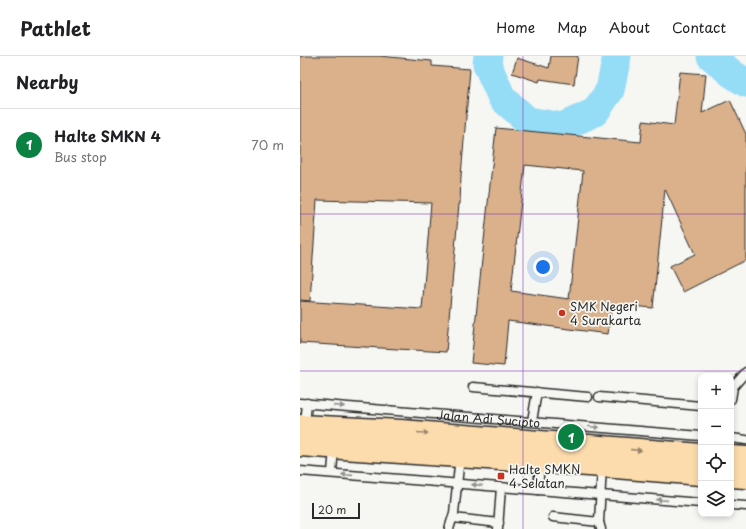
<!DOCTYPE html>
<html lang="en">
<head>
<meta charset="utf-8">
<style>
  body { margin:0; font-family:"Playpen Sans",sans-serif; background:#f6f6f6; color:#202124 }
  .controls { position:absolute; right:12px; bottom:12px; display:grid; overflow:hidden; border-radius:8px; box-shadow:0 2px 6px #0003 }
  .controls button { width:36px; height:36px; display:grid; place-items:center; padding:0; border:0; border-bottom:1px solid #e0e0e0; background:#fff; color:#202124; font:20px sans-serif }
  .scale { position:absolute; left:12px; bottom:10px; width:48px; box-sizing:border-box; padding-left:4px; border:2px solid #2b2b2b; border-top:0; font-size:11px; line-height:14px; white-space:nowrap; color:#2b2b2b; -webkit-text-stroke:3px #f6f6f2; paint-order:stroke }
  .you { position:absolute; left:243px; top:211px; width:14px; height:14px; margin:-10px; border:3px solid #fff; border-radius:50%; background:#1a73e8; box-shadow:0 0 0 6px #1a73e833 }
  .badge { display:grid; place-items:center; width:26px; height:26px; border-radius:50%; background:#0b8043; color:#fff; font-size:13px; font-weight:700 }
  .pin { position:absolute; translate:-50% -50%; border:2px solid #fff; box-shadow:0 1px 4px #0006 }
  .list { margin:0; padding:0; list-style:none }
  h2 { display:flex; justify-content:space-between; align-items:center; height:52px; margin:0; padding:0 16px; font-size:17px }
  h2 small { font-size:13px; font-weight:400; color:#757577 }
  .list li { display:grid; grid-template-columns:26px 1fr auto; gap:12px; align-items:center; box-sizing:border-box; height:72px; padding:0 16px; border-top:1px solid #e0e0e0 }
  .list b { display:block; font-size:15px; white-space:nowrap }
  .list p { margin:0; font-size:13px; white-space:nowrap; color:#757577 }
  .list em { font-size:13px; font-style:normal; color:#757577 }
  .icon { flex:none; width:22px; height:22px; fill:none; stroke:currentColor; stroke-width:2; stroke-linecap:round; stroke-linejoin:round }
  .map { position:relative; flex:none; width:446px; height:473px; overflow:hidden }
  header { display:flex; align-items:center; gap:24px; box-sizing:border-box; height:56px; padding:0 20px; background:#fff; border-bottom:1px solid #e0e0e0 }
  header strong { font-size:19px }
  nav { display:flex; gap:22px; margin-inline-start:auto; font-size:14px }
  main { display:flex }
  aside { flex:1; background:#fff }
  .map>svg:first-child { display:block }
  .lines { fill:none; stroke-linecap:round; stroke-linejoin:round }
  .river { stroke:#95dcf7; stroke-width:29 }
  .building { fill:#dab18b; stroke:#2b2b2b; fill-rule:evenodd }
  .lane-casing { stroke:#2b2b2b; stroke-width:11 }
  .highway-casing { stroke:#2b2b2b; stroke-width:25 }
  .lane { stroke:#f6f6f2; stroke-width:8 }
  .highway { stroke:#fcdcac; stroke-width:22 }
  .oneway { fill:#90908e }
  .oneway2 { fill:#94846c }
  .grid { fill:none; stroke:#7b2cbf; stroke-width:1; stroke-opacity:0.55 }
  .poi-dot { fill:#c8321e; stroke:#f6f6f2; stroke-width:1.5 }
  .labels { text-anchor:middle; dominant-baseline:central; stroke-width:3.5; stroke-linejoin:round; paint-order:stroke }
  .poi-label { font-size:12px; fill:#2b2b2b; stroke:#f6f6f2; text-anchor:start }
  .street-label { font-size:12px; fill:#2b2b2b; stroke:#f6f6f2 }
</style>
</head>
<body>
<header>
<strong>Pathlet</strong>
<nav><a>Home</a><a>Map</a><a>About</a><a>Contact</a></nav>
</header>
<main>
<aside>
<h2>Nearby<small></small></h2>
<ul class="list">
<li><span class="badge">1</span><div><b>Halte SMKN 4</b><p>Bus stop</p></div><em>70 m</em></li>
</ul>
</aside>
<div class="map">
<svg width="446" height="473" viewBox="0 0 446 473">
  <rect width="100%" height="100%" fill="#f6f6f2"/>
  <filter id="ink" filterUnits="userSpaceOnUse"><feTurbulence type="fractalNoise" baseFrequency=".025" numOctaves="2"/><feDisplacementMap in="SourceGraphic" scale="8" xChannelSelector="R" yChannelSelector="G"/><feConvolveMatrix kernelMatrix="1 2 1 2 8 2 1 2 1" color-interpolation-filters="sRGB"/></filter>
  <g filter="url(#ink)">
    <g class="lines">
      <g class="river">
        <path d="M188 0 187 8 202 42 228 65 262 71 295 56 310 34 317 0"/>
        <path d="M411 0 431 17 446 27"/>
      </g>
    </g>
    <g class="building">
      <path d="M0 0H79L132 5V10L170 13 161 120 160 148H159L146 296 0 287V245L122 253 131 147 17 144 10 245 0 244Z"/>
      <path d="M251 0H278L274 28 240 23 239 26 212 17 217 2 249 12Z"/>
      <path d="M380 16 406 18 402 57 430 44 446 78V204L383 236 370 210 395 198 365 133 353 252 312 248 308 278 208 265 204 310 171 307 196 72 341 86 343 65 374 69ZM225 109 283 115 269 243 211 235Z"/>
    </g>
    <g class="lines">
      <defs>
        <g id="lane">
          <path d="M173 331 288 341"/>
          <path d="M299 341 401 350"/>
          <path d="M431 343 433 331 446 316"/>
          <path id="s1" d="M0 347 401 380"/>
          <path d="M232 365 237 336"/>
          <path d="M5 369 7 347"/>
          <path d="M431 382 446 384"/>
          <path d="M0 415 401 447"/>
          <path d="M32 417 34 392"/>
          <path d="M238 434 240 406"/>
          <path d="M431 449 446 450"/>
          <path d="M253 461 299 466"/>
          <path d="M153 462 199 467"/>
          <path d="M149 473 154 457 160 401"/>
          <path d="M198 473 201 431"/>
          <path d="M301 473 299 466 302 410"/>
        </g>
        <g id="highway">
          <path d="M0 370 101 375 401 399"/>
          <path d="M0 389 303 410 401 418"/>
          <path d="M431 401 446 402"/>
          <path d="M431 420 446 421"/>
        </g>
      </defs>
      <use href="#lane" class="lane-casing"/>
      <use href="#highway" class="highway-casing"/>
      <use href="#lane" class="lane"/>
      <use href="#highway" class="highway"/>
    </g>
    <defs><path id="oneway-solid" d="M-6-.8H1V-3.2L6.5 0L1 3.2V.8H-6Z"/></defs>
    <g class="oneway">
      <use href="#oneway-solid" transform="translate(39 350) rotate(4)"/>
      <use href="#oneway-solid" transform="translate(294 371) rotate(5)"/>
      <use href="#oneway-solid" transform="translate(47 419) rotate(-176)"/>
      <use href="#oneway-solid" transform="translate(177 429) rotate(-175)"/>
      <use href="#oneway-solid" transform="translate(362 444) rotate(-176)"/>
    </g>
    <g class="oneway2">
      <use href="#oneway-solid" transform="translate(123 377) rotate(5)"/>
      <use href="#oneway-solid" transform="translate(336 394) rotate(4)"/>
    </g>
  </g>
  <path class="grid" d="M223 0V473M0 158H446M0 315H446"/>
  <g class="poi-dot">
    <circle cx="262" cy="257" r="4"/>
    <rect x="197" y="416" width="8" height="8" rx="2"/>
  </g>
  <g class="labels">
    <g class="poi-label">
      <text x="270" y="250">SMK Negeri<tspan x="270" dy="14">4 Surakarta</tspan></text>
      <text x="209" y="413">Halte SMKN<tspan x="209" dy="14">4 Selatan</tspan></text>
    </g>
    <g class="street-label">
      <text stroke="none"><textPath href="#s1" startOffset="189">Jalan Adi Sucipto</textPath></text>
    </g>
  </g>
</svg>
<div class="controls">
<button>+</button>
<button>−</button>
<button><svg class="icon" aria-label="locate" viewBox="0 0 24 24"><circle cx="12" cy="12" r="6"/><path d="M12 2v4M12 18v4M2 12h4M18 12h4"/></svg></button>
<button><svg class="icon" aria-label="layers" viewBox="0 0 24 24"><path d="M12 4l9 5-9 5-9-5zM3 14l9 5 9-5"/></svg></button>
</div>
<div class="scale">20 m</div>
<div class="you"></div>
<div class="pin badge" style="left:271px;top:381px">1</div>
</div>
</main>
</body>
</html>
